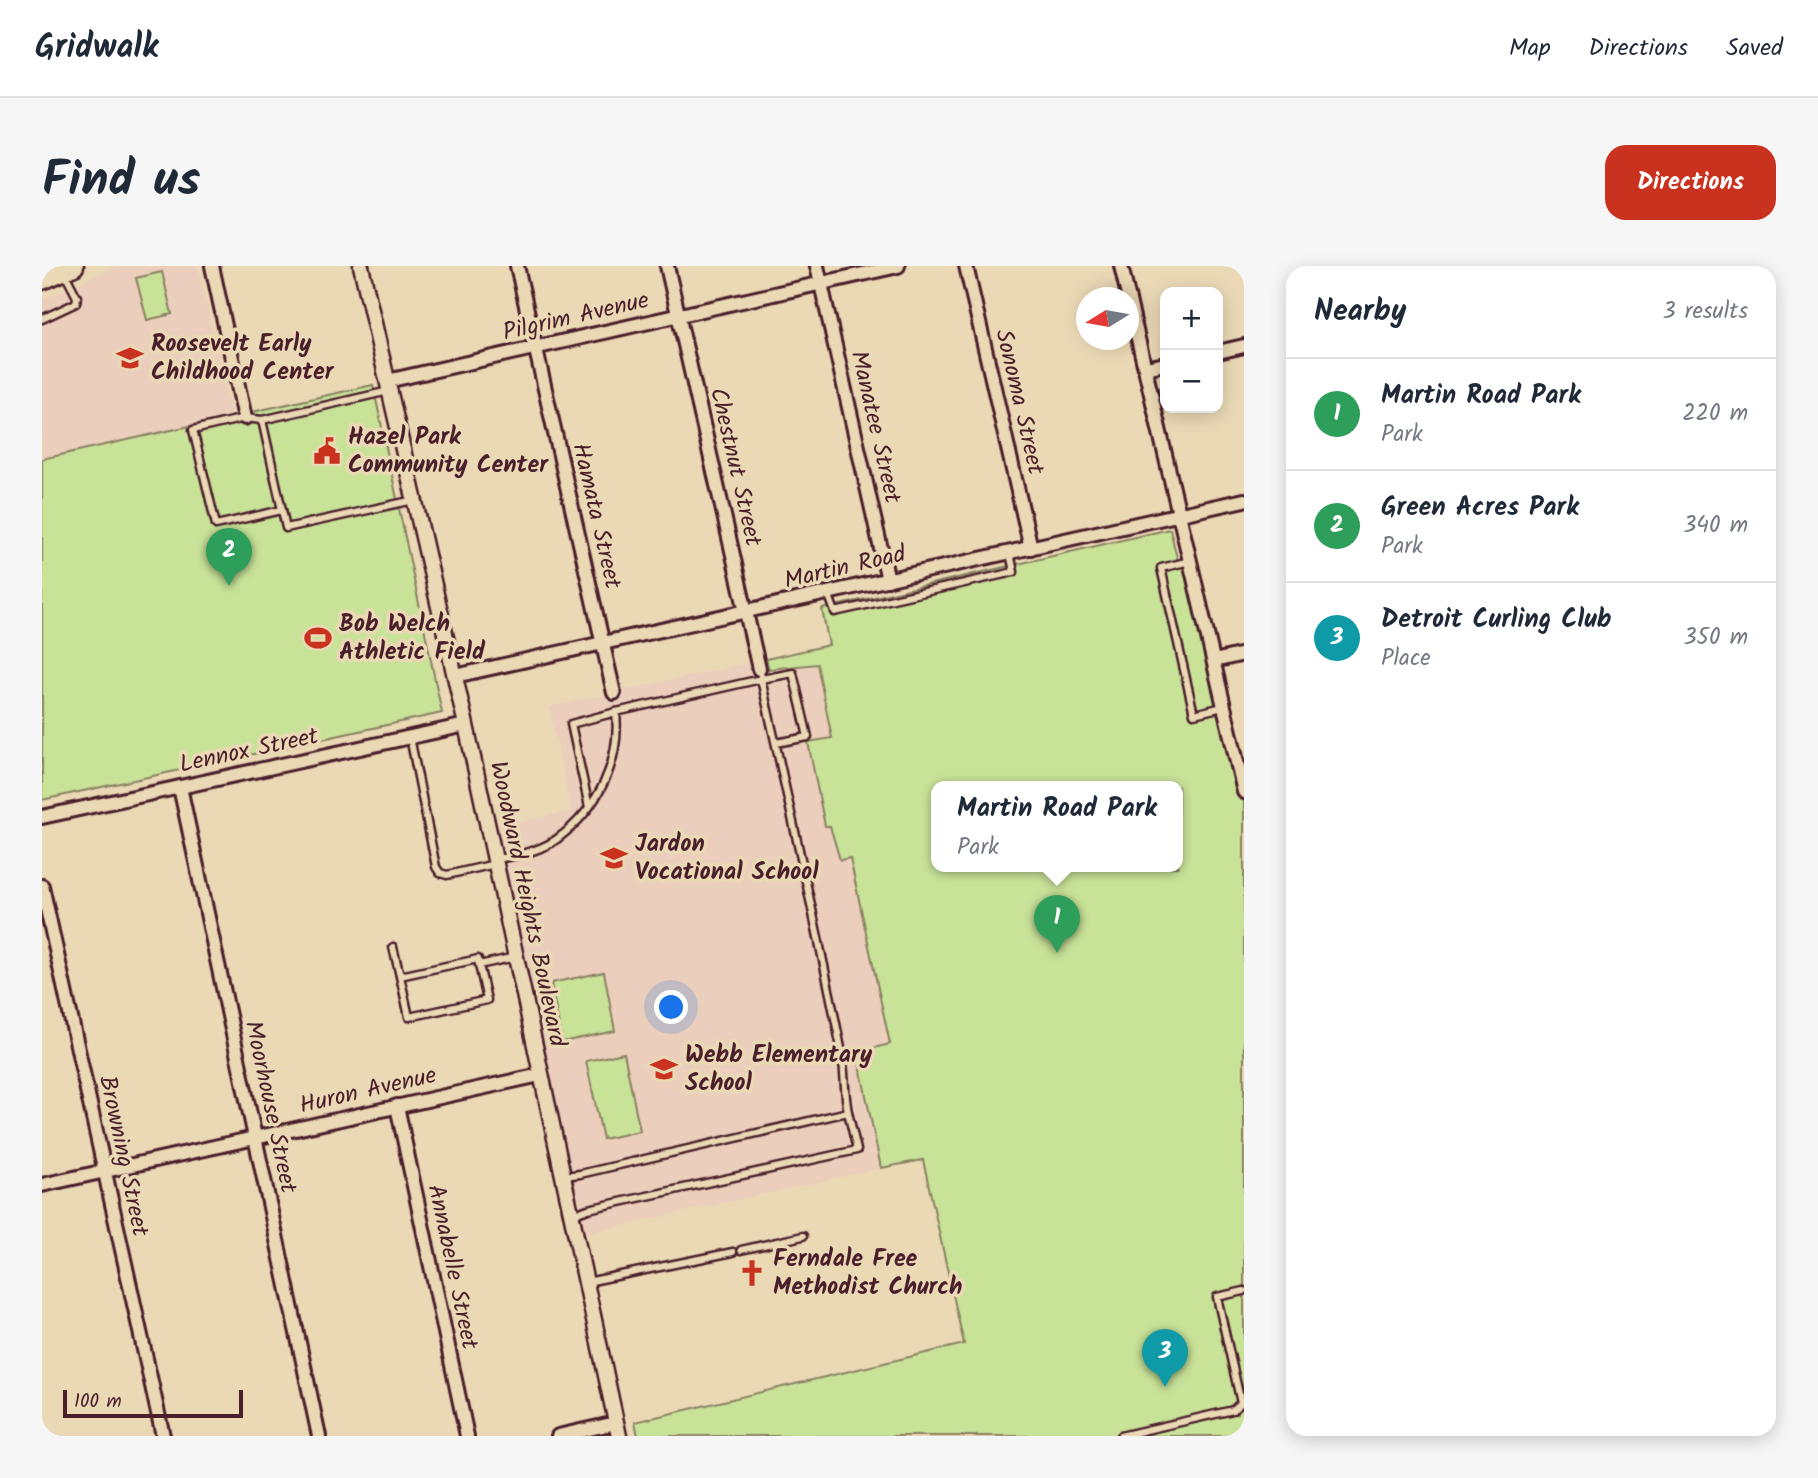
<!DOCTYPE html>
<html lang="en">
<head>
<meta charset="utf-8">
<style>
  body { margin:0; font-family:Kalam,sans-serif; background:#f6f6f7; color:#1f2937 }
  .controls { position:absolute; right:21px; top:21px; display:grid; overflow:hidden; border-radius:14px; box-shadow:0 4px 18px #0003 }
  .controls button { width:63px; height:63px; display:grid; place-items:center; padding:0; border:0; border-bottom:2px solid #e0e1e3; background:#fff; color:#1f2937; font:35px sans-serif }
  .compass { position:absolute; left:1034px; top:21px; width:63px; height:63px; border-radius:50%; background:#fff; box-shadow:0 4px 18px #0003; rotate:259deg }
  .scale { position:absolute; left:21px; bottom:18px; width:180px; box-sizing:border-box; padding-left:7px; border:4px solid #4a1f2b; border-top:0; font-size:19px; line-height:24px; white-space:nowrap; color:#4a1f2b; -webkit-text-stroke:5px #ebd9b6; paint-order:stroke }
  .you { position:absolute; left:630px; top:742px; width:24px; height:24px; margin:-18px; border:5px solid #fff; border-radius:50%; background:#1a73e8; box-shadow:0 0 0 10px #1a73e833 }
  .badge { display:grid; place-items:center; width:46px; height:46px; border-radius:50%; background:#c8321e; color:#fff; font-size:23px; font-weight:700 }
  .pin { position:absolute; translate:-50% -58px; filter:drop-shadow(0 2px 4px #0008) }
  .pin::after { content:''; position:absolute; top:37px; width:24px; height:21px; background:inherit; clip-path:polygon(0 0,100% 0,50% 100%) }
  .popup { position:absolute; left:889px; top:515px; width:252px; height:91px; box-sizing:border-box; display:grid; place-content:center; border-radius:14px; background:#fff; filter:drop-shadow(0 2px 5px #0005); font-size:23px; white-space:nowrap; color:#747a83 }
  .popup b { font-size:26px; color:#1f2937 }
  .popup::after { content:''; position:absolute; left:50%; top:100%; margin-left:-14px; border:14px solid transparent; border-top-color:#fff }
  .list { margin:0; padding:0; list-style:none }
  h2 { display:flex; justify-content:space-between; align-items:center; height:91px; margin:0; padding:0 28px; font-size:30px }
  h2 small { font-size:23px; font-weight:400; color:#747a83 }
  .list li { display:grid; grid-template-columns:46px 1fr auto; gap:21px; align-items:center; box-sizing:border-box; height:112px; padding:0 28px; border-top:2px solid #e0e1e3 }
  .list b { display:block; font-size:26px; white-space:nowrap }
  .list p { margin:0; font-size:23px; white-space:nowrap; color:#747a83 }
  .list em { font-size:23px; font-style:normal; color:#747a83 }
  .map { position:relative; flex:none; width:1202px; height:1170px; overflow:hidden; border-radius:21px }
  header { display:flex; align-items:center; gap:42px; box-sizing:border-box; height:98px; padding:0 35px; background:#fff; border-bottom:2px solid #e0e1e3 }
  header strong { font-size:33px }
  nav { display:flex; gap:38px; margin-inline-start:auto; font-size:24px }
  .intro { display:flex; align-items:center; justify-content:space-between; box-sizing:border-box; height:168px; padding:0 42px }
  h1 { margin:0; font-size:49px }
  .button { padding:18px 32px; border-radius:21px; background:#c8321e; color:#fff; font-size:24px; font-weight:700 }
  main { display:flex; gap:42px; padding:0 42px }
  aside { flex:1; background:#fff; border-radius:21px; box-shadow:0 4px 18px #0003 }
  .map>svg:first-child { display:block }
  .built { fill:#ebcebb }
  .green { fill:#c8e298; stroke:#898062; stroke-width:2; fill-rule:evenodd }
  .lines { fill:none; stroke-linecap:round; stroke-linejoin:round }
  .service-casing { stroke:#4a1f2b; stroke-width:11 }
  .minor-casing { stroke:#4a1f2b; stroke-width:18 }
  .tertiary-casing { stroke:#4a1f2b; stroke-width:19 }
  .secondary-casing { stroke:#4a1f2b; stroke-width:23 }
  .service { stroke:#ebd9b6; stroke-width:6 }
  .minor { stroke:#ebd9b6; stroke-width:12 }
  .tertiary { stroke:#ebd9b6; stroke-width:14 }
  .secondary { stroke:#ebd9b6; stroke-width:18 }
  .labels { text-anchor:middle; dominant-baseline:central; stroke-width:7; stroke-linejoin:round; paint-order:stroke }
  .street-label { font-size:24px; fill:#4a1f2b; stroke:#ebd9b6 }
  .poi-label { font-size:24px; font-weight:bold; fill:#4a1f2b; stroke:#ebd9b6; text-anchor:start }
</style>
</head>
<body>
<header>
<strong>Gridwalk</strong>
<nav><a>Map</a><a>Directions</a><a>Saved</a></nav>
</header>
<div class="intro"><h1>Find us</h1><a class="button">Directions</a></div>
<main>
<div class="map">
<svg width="1202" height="1170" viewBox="0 0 1202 1170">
  <rect width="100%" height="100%" fill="#ebd9b6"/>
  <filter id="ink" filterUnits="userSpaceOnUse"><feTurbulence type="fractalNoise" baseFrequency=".0143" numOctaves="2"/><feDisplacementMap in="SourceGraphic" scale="14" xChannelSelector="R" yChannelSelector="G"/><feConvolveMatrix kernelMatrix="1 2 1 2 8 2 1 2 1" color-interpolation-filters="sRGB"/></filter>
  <g filter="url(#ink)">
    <g class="built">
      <path d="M74 0H156L190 151 0 193V34Z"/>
      <path d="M724 393 727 403 774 398 790 473 766 476 783 560 788 559 798 594 808 592 848 779 815 787 839 902 537 969 450 562 529 545 507 441Z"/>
    </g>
    <g class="green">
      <path d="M120 6 130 48 105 54 94 12Z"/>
      <path d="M331 119 400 447 0 534V193Z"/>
      <path d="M1128 263 1137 300 1150 298 1202 529V1170H596L593 1156 922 1078 881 894 839 902 815 786 848 778 808 592 798 594 788 560H783L766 476 790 472 775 398 727 403 724 393 787 379 780 343ZM894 521H1136V601H894Z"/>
      <path d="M562 706 573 765 520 776 509 717Z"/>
      <path d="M582 787 598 865 561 873 544 795Z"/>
    </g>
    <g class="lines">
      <defs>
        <g id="service">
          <path d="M0 53 34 37 35 31 22 6"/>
          <path d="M220 154 244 262 372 234"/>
          <path d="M240 244 174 259 151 164 203 152 220 154 347 125"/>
          <path d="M1148 295 1119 302 1152 448 1181 441"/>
          <path d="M786 327 793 346 972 306 968 287"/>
          <path d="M368 471 394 601 398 607 405 609 453 598"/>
          <path d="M734 477 766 471 751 407 719 413C747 537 775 662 800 787 803 807 802 826 806 846"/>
          <path d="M547 541 529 458 574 446"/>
          <path d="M454 593C474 590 499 585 515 573 556 543 579 496 574 446L719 413V410"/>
          <path d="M351 681 358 710"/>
          <path d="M437 699 436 693 358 710 367 751 445 734 437 699 473 691"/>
          <path d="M522 910 538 908 806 846 815 884 546 943 530 949"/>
          <path d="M699 984 761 970"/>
          <path d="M545 1016 691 986"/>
          <path d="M1202 1025 1175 1031 1199 1137H1202"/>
          <path d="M1078 1170 1191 1144 1199 1137"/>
        </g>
        <g id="minor">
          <path d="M170 0 203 152"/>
          <path d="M475 0 572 427"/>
          <path d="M625 0 717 403"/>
          <path d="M775 0 846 314"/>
          <path d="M924 0 989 282"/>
          <path d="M1079 0 1202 526"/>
          <path d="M1176 86 1202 80"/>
          <path d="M1104 102 1123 98"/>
          <path d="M345 115 856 0"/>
          <path d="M1172 395 1202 388"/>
          <path d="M413 410 1202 234"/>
          <path d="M138 521 277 1170"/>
          <path d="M0 551 424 459"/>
          <path d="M0 620 121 1170"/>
          <path d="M355 840 425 1170"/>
          <path d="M0 919 498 809"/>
          <path d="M516 1170 574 1157"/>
        </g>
        <path id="tertiary" d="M319 0 424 459 577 1170"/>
        <path id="secondary" d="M0 14 32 0"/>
      </defs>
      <use href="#service" class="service-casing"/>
      <use href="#minor" class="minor-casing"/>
      <use href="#tertiary" class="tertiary-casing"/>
      <use href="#secondary" class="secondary-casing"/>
      <use href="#service" class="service"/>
      <use href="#minor" class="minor"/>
      <use href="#tertiary" class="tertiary"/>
      <use href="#secondary" class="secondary"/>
    </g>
  </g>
  <defs>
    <symbol id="school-bare" viewBox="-9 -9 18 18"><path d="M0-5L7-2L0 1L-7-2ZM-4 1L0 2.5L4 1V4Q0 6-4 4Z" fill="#c8321e" stroke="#ebd9b6" stroke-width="2.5" paint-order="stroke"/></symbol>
    <symbol id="civic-bare" viewBox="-9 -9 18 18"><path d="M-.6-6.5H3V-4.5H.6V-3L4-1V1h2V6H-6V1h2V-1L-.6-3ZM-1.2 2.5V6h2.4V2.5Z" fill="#c8321e" stroke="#ebd9b6" stroke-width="2.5" paint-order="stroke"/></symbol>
    <symbol id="stadium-bare" viewBox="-9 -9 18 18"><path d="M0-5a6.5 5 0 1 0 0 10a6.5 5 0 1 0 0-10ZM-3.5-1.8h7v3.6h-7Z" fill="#c8321e" stroke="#ebd9b6" stroke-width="2.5" paint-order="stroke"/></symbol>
    <symbol id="church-bare" viewBox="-9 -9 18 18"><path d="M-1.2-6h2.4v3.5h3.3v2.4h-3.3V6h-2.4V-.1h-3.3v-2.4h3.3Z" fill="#c8321e" stroke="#ebd9b6" stroke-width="2.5" paint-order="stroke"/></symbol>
  </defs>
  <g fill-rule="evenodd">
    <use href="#school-bare" x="69" y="73" width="38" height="38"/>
    <use href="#civic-bare" x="266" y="166" width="38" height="38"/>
    <use href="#stadium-bare" x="257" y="353" width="38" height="38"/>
    <use href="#school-bare" x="553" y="573" width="38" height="38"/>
    <use href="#school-bare" x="603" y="784" width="38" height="38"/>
    <use href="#church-bare" x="691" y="988" width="38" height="38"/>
  </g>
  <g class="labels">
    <g class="street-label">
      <text transform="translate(534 51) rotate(-13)">Pilgrim Avenue</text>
      <text transform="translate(977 136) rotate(77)">Sonoma Street</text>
      <text transform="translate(833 161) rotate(77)">Manatee Street</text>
      <text transform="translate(693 201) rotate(77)">Chestnut Street</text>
      <text transform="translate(554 250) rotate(77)">Hamata Street</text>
      <text transform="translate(803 302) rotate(-13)">Martin Road</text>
      <text transform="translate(207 485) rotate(-12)">Lennox Street</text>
      <text transform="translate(485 638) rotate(78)">Woodward Heights Boulevard</text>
      <text transform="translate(326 825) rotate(-13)">Huron Avenue</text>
      <text transform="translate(228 841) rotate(78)">Moorhouse Street</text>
      <text transform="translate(81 890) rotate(78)">Browning Street</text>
      <text transform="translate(410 1001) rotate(78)">Annabelle Street</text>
    </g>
    <g class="poi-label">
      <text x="109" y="78">Roosevelt Early<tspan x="109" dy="28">Childhood Center</tspan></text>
      <text x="306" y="171">Hazel Park<tspan x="306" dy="28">Community Center</tspan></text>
      <text x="297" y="358">Bob Welch<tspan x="297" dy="28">Athletic Field</tspan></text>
      <text x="593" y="578">Jardon<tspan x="593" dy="28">Vocational School</tspan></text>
      <text x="643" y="789">Webb Elementary<tspan x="643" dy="28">School</tspan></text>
      <text x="731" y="993">Ferndale Free<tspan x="731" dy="28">Methodist Church</tspan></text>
    </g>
  </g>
</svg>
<div class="controls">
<button>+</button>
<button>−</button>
</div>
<svg class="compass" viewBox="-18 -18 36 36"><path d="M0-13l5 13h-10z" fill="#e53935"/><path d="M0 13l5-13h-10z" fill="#747a83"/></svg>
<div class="scale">100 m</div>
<div class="you"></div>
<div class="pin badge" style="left:1015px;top:687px;background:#2e9e5b">1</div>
<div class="popup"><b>Martin Road Park</b>Park</div>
<div class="pin badge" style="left:187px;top:320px;background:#2e9e5b">2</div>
<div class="pin badge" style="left:1123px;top:1121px;background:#0f9aa8">3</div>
</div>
<aside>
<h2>Nearby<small>3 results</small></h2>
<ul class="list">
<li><span class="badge" style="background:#2e9e5b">1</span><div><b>Martin Road Park</b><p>Park</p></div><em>220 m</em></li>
<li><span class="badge" style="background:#2e9e5b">2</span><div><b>Green Acres Park</b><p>Park</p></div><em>340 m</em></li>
<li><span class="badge" style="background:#0f9aa8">3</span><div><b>Detroit Curling Club</b><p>Place</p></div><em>350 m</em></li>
</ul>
</aside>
</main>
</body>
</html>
